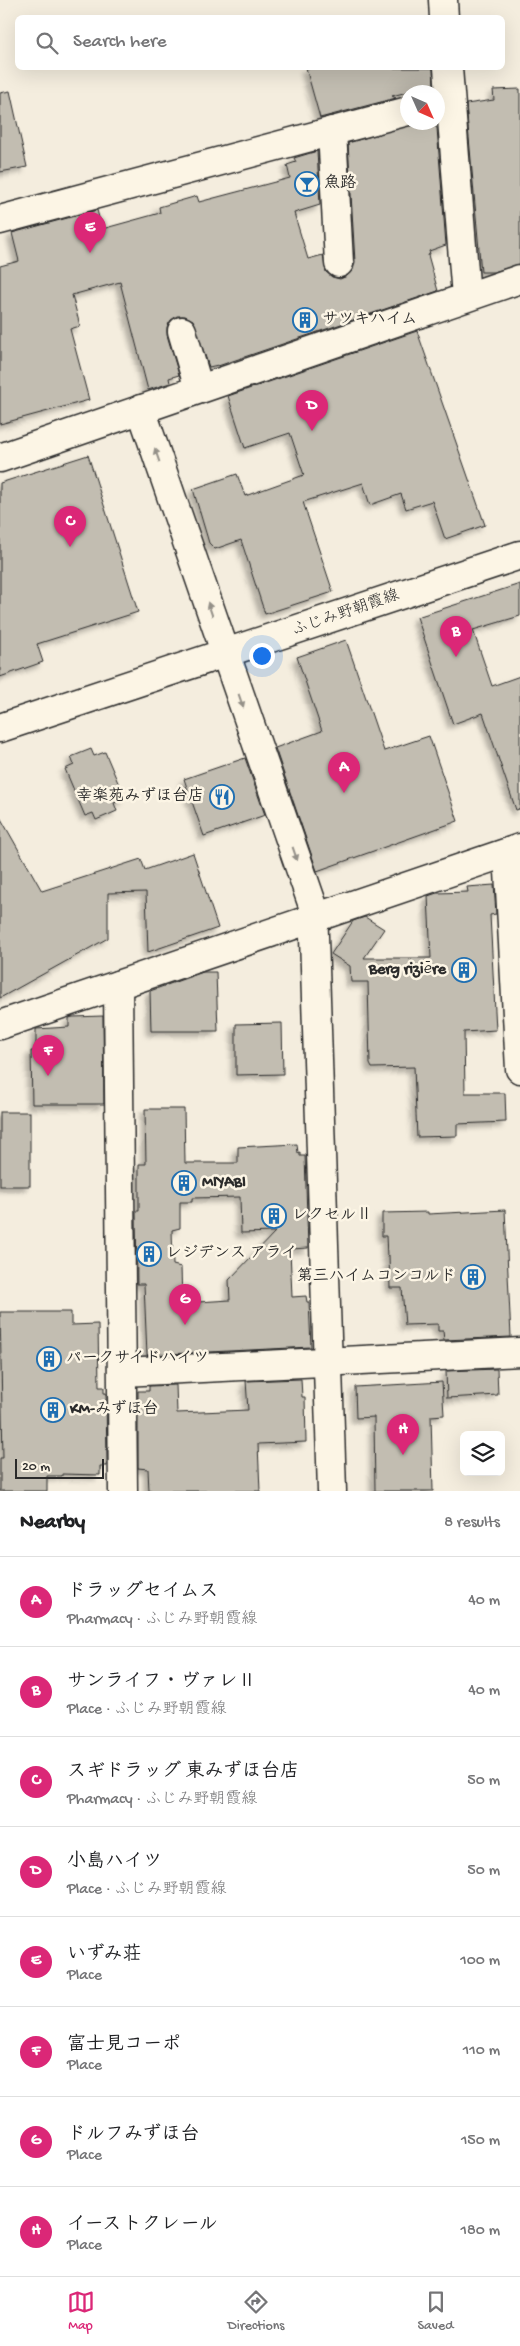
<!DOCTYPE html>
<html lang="en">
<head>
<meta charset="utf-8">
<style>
  body { margin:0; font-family:"Gochi Hand","Klee One",sans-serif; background:#f6f6f6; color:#202124 }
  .controls { position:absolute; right:15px; bottom:15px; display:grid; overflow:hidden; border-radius:8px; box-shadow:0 5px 20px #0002 }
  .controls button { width:45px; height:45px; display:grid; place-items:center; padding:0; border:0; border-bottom:1px solid #e0e0e0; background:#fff; color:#202124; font:25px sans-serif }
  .compass { position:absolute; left:400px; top:85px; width:45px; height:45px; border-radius:50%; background:#fff; box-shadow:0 5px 20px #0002; rotate:135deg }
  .scale { position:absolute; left:15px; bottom:12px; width:89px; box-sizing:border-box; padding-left:5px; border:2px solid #2b2b2b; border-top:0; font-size:14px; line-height:18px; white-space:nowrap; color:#2b2b2b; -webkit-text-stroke:4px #fcf5e5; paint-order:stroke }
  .you { position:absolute; left:261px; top:655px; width:18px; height:18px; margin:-12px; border:4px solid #fff; border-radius:50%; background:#1a73e8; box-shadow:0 0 0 8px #1a73e833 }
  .badge { display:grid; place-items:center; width:32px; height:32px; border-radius:50%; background:#db2777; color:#fff; font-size:16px; font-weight:700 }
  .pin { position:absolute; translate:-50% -41px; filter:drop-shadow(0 1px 2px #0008) }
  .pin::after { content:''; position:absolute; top:26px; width:18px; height:15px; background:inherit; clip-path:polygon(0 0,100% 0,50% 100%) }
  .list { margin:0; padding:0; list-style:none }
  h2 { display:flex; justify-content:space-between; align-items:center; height:65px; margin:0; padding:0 20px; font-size:21px }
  h2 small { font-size:16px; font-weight:400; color:#757577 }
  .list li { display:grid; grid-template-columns:32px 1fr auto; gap:15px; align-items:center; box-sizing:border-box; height:90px; padding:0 20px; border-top:1px solid #e0e0e0 }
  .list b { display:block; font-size:19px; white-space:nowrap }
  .list p { margin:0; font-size:16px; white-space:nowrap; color:#757577 }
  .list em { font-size:16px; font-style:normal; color:#757577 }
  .icon { flex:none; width:28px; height:28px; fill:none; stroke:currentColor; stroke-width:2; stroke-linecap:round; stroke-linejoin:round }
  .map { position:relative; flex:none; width:520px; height:1491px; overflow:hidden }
  .search { position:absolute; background:#fff; box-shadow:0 5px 20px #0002; left:15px; right:15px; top:15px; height:55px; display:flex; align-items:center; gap:12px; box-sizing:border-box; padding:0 18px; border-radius:8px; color:#757577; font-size:19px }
  .sheet { height:785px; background:#fff }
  nav { display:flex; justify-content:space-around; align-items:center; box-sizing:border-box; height:70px; border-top:1px solid #e0e0e0; background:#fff; font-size:14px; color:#757577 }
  nav a { display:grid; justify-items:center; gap:2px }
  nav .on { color:#db2777 }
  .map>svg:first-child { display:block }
  .building { fill:#c2bdb1; stroke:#2b2b2b; fill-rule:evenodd; filter:url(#shadow) }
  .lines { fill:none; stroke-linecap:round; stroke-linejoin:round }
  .minor-casing { stroke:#2b2b2b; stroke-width:31 }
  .secondary-casing { stroke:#2b2b2b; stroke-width:31 }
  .minor { stroke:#fcf5e5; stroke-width:28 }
  .secondary { stroke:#fcf5e5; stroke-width:28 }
  .oneway { fill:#949088 }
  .labels { text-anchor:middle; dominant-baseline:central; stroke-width:5; stroke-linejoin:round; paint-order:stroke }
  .poi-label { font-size:16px; font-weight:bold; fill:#2b2b2b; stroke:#fcf5e5; text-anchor:start }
  .street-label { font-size:16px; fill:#2b2b2b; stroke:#fcf5e5 }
</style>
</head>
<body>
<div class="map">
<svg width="520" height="1491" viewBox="0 0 520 1491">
  <defs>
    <filter id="shadow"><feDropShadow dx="-4.5" dy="4.5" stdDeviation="2.5" flood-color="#0004"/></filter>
  </defs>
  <rect width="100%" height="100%" fill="#f4edde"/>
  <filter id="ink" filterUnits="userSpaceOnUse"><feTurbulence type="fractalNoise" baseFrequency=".02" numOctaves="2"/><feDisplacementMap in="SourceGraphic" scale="10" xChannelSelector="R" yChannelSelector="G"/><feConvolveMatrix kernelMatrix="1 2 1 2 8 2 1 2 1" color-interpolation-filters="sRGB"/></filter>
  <g filter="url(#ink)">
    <g class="building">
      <path d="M306 68H433L434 85 392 96 396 98 320 118Z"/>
      <path d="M520 89V264L494 272H481L466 104 494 100 493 90Z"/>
      <path d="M10 91 27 167 0 172V93Z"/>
      <path d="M418 122H430L437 128 446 245 429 251 430 254 428 255 438 291 218 366V365L209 367 193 320 185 316H177L171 320 167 327V335L179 375 169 378 170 383 148 390 120 282 72 295 80 326 70 329 89 400 0 424V266L19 261 12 233 97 210 102 229 160 213 159 207 197 196 199 202 290 178 287 165 296 162 294 158 317 151 320 205 294 213 308 259 323 255 326 272 332 277 340 279 347 276 353 270 355 262 348 143Z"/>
      <path d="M417 331 485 525 445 539 432 501 406 509 401 494 370 505 363 483 303 502 333 592 265 614 241 540 215 549 209 543 193 489 237 474 245 496 304 475 290 433 245 448 228 396Z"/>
      <path d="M88 455 138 612 37 644 43 662 0 677V483Z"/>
      <path d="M520 584V616L473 630 492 686 520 676V809L516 810 483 713 453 724 417 617Z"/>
      <path d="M346 640 384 751 429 736 458 821 317 871 275 748 322 731 297 657Z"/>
      <path d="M91 749 94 756 105 752 125 799 114 803 117 811 96 820 93 813 85 816 65 769 74 765 71 757Z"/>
      <path d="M245 758 265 815 204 836 184 779Z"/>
      <path d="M0 817 42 891 141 859 145 870 193 853 218 928 148 952 146 892 108 893V938L0 998Z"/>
      <path d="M494 885 496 914 490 915 496 1030 464 1032 465 1093H505L506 1122 457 1124V1136L417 1137 414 1067 372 1068 370 1064 368 982H351L350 966 331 954 353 921 365 917 384 929 364 958H431L428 896 437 893 468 892 467 887Z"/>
      <path d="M203 972H216L218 1031H151L150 991Z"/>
      <path d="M103 1016 104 1104H32L31 1051H36V1029L69 1027V1018L73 1017Z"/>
      <path d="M282 1023 283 1074 236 1075V1024Z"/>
      <path d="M145 1109H184L185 1163H238V1147L297 1144 298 1153 300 1152V1156H305L308 1248 290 1249 292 1297 306 1296 307 1302H309L311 1347 147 1355 144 1284H137L136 1211H139V1164H146ZM240 1197 241 1233 275 1232 229 1280 230 1300 182 1303 181 1267 173 1265 172 1230 180 1228V1202H192V1198Z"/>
      <rect x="0" y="1112" width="30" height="74"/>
      <path d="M505 1210 511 1337 444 1340 443 1331H438V1324L405 1325 402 1288H390L389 1255 387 1256 386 1236H382V1213L428 1212V1214Z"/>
      <path d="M0 1312H71V1325L98 1324 99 1387H104V1393H106L107 1466H100V1475L62 1474V1476H47V1491H0V1458H3Z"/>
      <path d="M497 1369 498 1395 447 1398 446 1371Z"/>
      <path d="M301 1379 302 1397H305L306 1442 258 1444 260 1491H149L148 1469 138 1468V1391H149V1386L176 1385 177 1413 248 1410 246 1381Z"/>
      <path d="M442 1382 444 1415 431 1416 433 1491H375L374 1417 356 1418 355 1387Z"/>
    </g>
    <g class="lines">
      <defs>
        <g id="minor">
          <path d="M443 0 444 18"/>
          <path d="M448 68 466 297"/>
          <path d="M332 131 339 263"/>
          <path d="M0 220 408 111"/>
          <path d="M182 331 199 389"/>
          <path d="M141 409 313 906 332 1491"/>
          <path d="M0 458 520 279"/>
          <path d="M508 853 520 1069"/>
          <path d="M118 985 123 1491"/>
          <path d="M0 1025 520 848"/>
          <path d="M123 1372 520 1352"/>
        </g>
        <path id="secondary" d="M0 728 520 555"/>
      </defs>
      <use href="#minor" class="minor-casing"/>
      <use href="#secondary" class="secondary-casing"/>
      <use href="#minor" class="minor"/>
      <use href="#secondary" class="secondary"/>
    </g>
    <defs><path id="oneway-solid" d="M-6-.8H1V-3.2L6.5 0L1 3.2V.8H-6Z" transform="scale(1.25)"/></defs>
    <g class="oneway">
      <use href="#oneway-solid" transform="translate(157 455) rotate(-109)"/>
      <use href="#oneway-solid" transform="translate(210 609) rotate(-109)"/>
      <use href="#oneway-solid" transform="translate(241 701) rotate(71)"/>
      <use href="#oneway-solid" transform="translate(295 854) rotate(71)"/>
    </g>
  </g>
  <defs>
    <symbol id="bar-ring" viewBox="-11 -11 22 22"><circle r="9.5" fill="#fcf5e5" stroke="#1f6fb2" stroke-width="1.5"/><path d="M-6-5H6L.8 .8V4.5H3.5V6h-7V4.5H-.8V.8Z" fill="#1f6fb2"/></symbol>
    <symbol id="building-ring" viewBox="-11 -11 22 22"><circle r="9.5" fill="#fcf5e5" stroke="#1f6fb2" stroke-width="1.5"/><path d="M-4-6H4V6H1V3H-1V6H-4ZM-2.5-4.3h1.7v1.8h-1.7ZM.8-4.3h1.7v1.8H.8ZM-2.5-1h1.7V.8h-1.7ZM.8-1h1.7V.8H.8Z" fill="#1f6fb2"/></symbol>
    <symbol id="restaurant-ring" viewBox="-11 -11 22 22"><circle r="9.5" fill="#fcf5e5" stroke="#1f6fb2" stroke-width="1.5"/><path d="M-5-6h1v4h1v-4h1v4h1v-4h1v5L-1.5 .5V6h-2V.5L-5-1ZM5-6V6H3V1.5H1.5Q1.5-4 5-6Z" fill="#1f6fb2"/></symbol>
  </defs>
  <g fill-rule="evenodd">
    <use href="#bar-ring" x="293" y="170" width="28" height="28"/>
    <use href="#building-ring" x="291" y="306" width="28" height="28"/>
    <use href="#restaurant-ring" x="208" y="783" width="28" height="28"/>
    <use href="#building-ring" x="450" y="956" width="28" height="28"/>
    <use href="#building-ring" x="170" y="1169" width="28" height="28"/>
    <use href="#building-ring" x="260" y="1202" width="28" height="28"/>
    <use href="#building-ring" x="135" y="1240" width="28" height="28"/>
    <use href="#building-ring" x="459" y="1263" width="28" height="28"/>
    <use href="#building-ring" x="35" y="1345" width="28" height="28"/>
    <use href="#building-ring" x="39" y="1396" width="28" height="28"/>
  </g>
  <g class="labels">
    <g class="poi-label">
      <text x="324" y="184">魚路</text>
      <text x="322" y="320">サツキハイム</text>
      <text x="204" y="797" text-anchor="end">幸楽苑みずほ台店</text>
      <text x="446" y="970" text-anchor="end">Berg riziēre</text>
      <text x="202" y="1183">MIYABI</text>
      <text x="292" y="1216">レクセルⅡ</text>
      <text x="166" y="1254">レジデンス アライ</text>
      <text x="456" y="1277" text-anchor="end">第三ハイムコンコルド</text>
      <text x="66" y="1359">パークサイドハイツ</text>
      <text x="70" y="1410">KM-みずほ台</text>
    </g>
    <g class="street-label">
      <text transform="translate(346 614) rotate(-19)">ふじみ野朝霞線</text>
    </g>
  </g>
</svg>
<div class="controls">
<button><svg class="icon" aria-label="layers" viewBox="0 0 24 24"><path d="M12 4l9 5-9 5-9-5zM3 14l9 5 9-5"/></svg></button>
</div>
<svg class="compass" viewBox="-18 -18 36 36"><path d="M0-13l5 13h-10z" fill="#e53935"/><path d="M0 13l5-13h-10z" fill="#757577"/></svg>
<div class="scale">20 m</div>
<div class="you"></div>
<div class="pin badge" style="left:344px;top:793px">A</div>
<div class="pin badge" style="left:456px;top:657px">B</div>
<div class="pin badge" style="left:70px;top:547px">C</div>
<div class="pin badge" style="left:312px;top:431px">D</div>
<div class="pin badge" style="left:90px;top:253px">E</div>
<div class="pin badge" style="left:48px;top:1076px">F</div>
<div class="pin badge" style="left:185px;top:1325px">G</div>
<div class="pin badge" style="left:403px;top:1455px">H</div>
<div class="search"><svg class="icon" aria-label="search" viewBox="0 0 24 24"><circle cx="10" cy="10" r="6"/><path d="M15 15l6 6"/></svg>Search here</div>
</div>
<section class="sheet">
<h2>Nearby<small>8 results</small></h2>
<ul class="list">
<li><span class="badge">A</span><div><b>ドラッグセイムス</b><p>Pharmacy · ふじみ野朝霞線</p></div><em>40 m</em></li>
<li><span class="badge">B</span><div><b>サンライフ・ヴァレⅡ</b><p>Place · ふじみ野朝霞線</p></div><em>40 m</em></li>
<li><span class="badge">C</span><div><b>スギドラッグ 東みずほ台店</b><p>Pharmacy · ふじみ野朝霞線</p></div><em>50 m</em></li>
<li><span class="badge">D</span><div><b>小島ハイツ</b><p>Place · ふじみ野朝霞線</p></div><em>50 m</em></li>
<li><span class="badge">E</span><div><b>いずみ荘</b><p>Place</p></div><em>100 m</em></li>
<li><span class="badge">F</span><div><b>富士見コーポ</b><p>Place</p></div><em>110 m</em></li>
<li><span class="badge">G</span><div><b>ドルフみずほ台</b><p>Place</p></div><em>150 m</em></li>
<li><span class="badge">H</span><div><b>イーストクレール</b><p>Place</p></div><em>180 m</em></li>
</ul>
</section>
<nav>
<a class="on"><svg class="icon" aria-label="map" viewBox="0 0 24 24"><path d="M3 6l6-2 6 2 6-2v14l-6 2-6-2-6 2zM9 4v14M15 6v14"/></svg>Map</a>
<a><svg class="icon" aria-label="directions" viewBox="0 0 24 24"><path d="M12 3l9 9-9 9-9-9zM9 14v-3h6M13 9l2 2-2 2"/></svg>Directions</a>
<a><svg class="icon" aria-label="saved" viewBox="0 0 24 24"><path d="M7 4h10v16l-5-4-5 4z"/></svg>Saved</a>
</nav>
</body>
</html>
